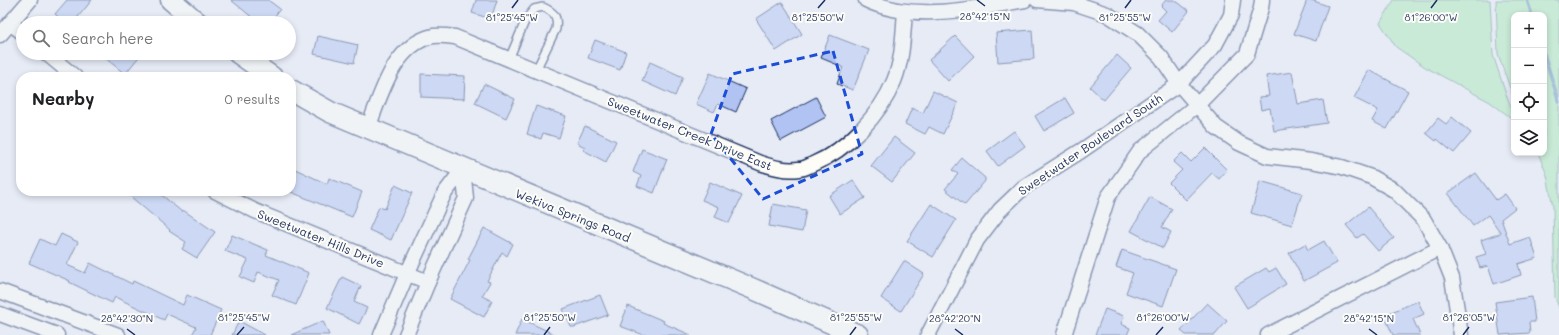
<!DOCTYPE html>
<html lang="en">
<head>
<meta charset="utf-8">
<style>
  body { margin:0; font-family:Mali,sans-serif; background:#f2f2f2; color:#202124 }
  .controls { position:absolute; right:12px; top:12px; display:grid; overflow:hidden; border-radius:8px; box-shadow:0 2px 6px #0003 }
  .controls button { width:36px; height:36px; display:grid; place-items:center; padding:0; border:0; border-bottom:1px solid #e0e0e0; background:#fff; color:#202124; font:20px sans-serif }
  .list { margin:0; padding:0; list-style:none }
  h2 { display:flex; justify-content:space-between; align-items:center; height:52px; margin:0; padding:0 16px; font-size:17px }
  h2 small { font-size:13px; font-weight:400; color:#757577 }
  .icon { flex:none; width:22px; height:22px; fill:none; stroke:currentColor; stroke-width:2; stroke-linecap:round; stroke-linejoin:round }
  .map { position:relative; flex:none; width:1559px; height:335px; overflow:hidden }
  .search { position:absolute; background:#fff; box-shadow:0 2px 6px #0003; left:16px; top:16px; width:280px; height:44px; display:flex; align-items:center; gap:10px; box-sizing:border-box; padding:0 14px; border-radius:22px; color:#757577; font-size:15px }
  .panel { position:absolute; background:#fff; box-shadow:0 2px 6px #0003; left:16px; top:72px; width:280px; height:124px; border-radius:16px }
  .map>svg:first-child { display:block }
  .green { fill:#a7e8b2; stroke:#618c88 }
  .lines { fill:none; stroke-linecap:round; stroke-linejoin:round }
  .stream { stroke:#5f91b4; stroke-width:3.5 }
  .building { fill:#b0c3f2; stroke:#1b2f5e }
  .lane-casing { stroke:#1b2f5e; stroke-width:10 }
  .street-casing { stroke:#1b2f5e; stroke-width:17 }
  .secondary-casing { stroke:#1b2f5e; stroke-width:23 }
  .lane { stroke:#fdfcf7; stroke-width:7 }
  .street { stroke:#fdfcf7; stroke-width:14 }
  .secondary { stroke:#fdfcf7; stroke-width:20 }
  .marked { fill:none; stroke:#1d4ed8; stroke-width:3; stroke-dasharray:8 5; stroke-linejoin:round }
  .ticks { fill:none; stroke:#1b2f5e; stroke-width:1.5 }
  .labels { text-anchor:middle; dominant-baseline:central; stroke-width:4; stroke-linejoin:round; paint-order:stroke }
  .street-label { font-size:12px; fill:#1b2f5e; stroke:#fdfcf7 }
  .ticks-label { font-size:10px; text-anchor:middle; fill:#1b2f5e; stroke:#fdfcf7; stroke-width:4; stroke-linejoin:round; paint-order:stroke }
</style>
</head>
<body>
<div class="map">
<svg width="1559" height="335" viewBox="0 0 1559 335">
  <rect width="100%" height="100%" fill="#e6ebf6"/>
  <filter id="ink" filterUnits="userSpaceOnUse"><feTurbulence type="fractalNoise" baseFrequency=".025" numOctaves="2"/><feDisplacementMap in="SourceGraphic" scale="8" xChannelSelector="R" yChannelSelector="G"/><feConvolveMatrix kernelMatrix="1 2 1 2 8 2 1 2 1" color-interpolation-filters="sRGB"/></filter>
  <g filter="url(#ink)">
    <g class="green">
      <path d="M1394 0H1490L1493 55 1507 97 1514 113V120L1490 102 1425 67 1396 47 1380 23Z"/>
      <path d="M1496 0H1559V308L1555 297 1553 207 1547 175 1538 153H1544V15H1514V99L1498 54Z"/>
    </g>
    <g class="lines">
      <g class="stream">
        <path d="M1527 0 1532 15"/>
        <path d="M1544 54 1559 102"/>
      </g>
    </g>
    <g class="building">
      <path d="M67 0H92L73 23H65L55 14Z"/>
      <path d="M231 0H268L280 9 270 23 264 18 259 23Z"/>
      <path d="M476 0H497L491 19 472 13Z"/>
      <path d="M1166 0H1175L1189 11 1172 32 1158 20 1166 11 1161 6Z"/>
      <path d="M1307 0H1311L1328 6 1316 41 1294 34Z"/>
      <path d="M782 2 802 34 776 51 756 19Z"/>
      <path d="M1032 30 1034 59 998 62 996 33Z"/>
      <path d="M830 35 869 50 853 90 837 84 843 67 821 58Z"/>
      <path d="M318 36 358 45 354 63 314 54Z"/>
      <path d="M955 36 974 56 948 81 929 60Z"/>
      <path d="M595 40 626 52 620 70 588 58Z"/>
      <path d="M99 53H142L125 74Z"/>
      <path d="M1117 55 1131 68 1104 100 1090 87Z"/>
      <path d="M650 62 683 77 675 96 642 81Z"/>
      <path d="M1369 70 1408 91 1387 129 1372 121 1378 110 1354 98Z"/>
      <path d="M1292 72 1298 104 1323 100 1327 123 1274 131 1270 108 1261 110 1259 97 1269 96 1266 76Z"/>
      <path d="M710 73 746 89 736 112 718 104 714 112 696 104Z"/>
      <path d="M421 74 465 76 464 99 421 97Z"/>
      <path d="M484 84 515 99 506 118 475 103Z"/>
      <path d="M933 91 958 103 943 134 929 127 925 134 905 124 912 108 923 113Z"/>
      <path d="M816 97 826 117 781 141 771 121Z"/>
      <path d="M1065 98 1074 113 1044 131 1035 116Z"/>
      <path d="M536 106 566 116 559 138 543 133 541 139 527 134Z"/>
      <path d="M1452 117 1471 133 1454 153 1437 139 1436 141 1426 133 1438 118 1446 124Z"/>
      <path d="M585 126 616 141 606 162 583 150 585 147 577 143Z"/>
      <path d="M1014 131 1025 146 998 166 987 151Z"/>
      <path d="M894 137 915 153 892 182 871 166Z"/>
      <path d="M1205 148 1227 170 1219 179 1212 173 1186 200 1169 183 1182 170 1173 162 1182 153 1191 162Z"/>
      <path d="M642 149 667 159 654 193 637 186 641 176 633 172Z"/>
      <path d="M962 158 985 178V181L965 205 945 189 958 174 952 170Z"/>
      <path d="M291 167 327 184 329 178 362 192 352 217 291 192Z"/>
      <path d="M1476 173 1496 200 1505 194 1515 208 1501 219 1510 244 1530 237 1537 258 1518 264 1521 275 1494 284 1488 266 1480 268 1476 257 1486 254 1481 240 1501 233 1488 215 1473 226 1448 193Z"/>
      <path d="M853 180 865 198 840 214 829 196Z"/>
      <path d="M1260 181 1302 193 1292 225 1251 213Z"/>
      <path d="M710 182 742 196 729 223 715 217 719 207 702 200Z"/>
      <path d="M395 185 412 193 391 240 369 230 379 207 385 209Z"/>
      <path d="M124 191H157L182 212 183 210 215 232 197 258 182 249 186 242 169 231 170 230Z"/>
      <path d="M1150 197 1172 209 1162 227 1171 232 1163 248 1131 231Z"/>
      <path d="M773 204 806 210 802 232 769 226Z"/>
      <path d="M931 204 956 220 933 257 907 241Z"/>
      <path d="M1368 207 1394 238 1378 251 1363 234 1357 238 1346 225Z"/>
      <path d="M484 228 513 244 507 256 502 252 487 281 490 282 482 296 492 301 484 317 450 299 470 260 468 259Z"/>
      <path d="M61 234 78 242 67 265 85 273 90 263 132 284 133 281 183 305 187 295 221 310 210 335H192L196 327 167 314 164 320 115 297 112 303 69 282 70 281 29 263 40 239 55 246Z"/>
      <path d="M232 235 268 250 266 255 309 273 296 305 272 295 279 280 258 272 254 283 240 277 248 260 225 251Z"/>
      <path d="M1324 241 1337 263 1304 281 1289 253 1305 244 1308 250Z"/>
      <path d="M1122 250 1176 269 1163 306 1126 293 1133 273 1116 267Z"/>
      <path d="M904 261 924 274 901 311 881 298Z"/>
      <path d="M1266 268 1269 272 1276 268 1286 284 1247 308 1234 287Z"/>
      <path d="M342 277 361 286 354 302 367 308 359 324 327 308Z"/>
      <path d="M600 295 608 315 574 327H571L563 309Z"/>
      <path d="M1532 297 1535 322H1529L1530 333 1500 335 1495 302Z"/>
      <path d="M1418 301 1424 314 1413 319 1420 335H1393L1384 315Z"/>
      <path d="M1207 303 1227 321 1215 335H1186L1181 331Z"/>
      <path d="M628 306 664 321 663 323 691 335H644L620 326Z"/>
      <path d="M1105 309 1124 316 1121 324 1130 328 1127 335H1095Z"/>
      <path d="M522 319 556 335H515Z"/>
      <path d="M239 321 265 335H232Z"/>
      <path d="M323 321 329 335H291Z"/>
    </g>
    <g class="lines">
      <defs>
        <path id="lane" d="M509 59 526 19 534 9 543 7C554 12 558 16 556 29L536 70"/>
        <g id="street">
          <path d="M866 0C913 23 977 8 1025 0"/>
          <path d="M1037 0 1074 3 1107 14 1138 34 1161 57 1179 84 1216 127 1239 143 1267 156 1311 161 1342 167 1371 177 1394 190 1424 220 1440 248 1452 278 1461 335"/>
          <path d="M10 23 23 33"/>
          <path d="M0 35 30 0"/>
          <path d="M46 53 75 77"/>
          <path d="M368 128C381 95 393 45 433 36 440 35 448 36 455 37L760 163C773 167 785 171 799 169 804 169 809 166 813 164 847 150 880 115 894 81 903 59 903 34 905 12"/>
          <path d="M215 191 255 211 428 282"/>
          <path d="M0 291 118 335"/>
          <path d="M0 314 57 335"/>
          <path d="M381 335 407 274 444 194 463 169"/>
          <path d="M406 335 428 282 466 198 463 169"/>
          <path d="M928 335 977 240 1000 210 1024 187 1081 151 1179 84 1215 45 1231 15 1233 0"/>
          <path d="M1064 335 1108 197 1140 151 1197 105 1247 54 1261 8 1262 0"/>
          <path d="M1268 335 1440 248"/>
        </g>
        <g id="secondary">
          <path d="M171 0 198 23"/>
          <path d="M238 53 272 77"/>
          <path d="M291 90 330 112 751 288 858 335"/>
        </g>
      </defs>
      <use href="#lane" class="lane-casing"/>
      <use href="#street" class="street-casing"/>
      <use href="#secondary" class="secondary-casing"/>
      <use href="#lane" class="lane"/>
      <use href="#street" class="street"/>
      <use href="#secondary" class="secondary"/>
    </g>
  </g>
  <path d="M0 0H1559V335H0ZM833 51 862 154 763 199 711 134 732 74Z" fill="#e6ebf6" fill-opacity=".55" fill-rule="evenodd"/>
  <path class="marked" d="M833 51 862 154 763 199 711 134 732 74Z"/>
  <path class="ticks" d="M977 0 985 6M512 8 518 0M818 8 825 0M1125 8 1131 0M1431 8 1437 0M127 329 135 335M955 329 963 335M1369 329 1377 335M237 335 244 327M544 335 550 327M850 335 856 327M1156 335 1163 327M1463 335 1469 327"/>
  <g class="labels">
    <g class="street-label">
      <text transform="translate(690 133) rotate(22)">Sweetwater Creek Drive East</text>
      <text transform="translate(1090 144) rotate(-34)">Sweetwater Boulevard South</text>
      <text transform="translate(573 215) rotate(22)">Wekiva Springs Road</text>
      <text transform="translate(321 238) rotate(22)">Sweetwater Hills Drive</text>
    </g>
  </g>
  <g class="ticks-label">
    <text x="985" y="20">28°42'15"N</text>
    <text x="512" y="21">81°25'45"W</text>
    <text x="818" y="21">81°25'50"W</text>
    <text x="1125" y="21">81°25'55"W</text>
    <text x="1431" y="21">81°26'00"W</text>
    <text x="244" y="321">81°25'45"W</text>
    <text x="550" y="321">81°25'50"W</text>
    <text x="856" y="321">81°25'55"W</text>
    <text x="1163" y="321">81°26'00"W</text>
    <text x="1469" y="321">81°26'05"W</text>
    <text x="127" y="322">28°42'30"N</text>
    <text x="955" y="322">28°42'20"N</text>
    <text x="1369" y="322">28°42'15"N</text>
  </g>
</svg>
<div class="controls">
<button>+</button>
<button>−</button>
<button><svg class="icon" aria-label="locate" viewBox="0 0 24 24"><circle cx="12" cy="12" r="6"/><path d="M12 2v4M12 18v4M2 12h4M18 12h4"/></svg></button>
<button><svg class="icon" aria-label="layers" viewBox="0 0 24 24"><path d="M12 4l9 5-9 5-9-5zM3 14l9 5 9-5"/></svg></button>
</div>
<div class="search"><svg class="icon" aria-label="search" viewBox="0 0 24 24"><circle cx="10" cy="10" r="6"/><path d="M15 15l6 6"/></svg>Search here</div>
<section class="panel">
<h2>Nearby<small>0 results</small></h2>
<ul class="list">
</ul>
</section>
</div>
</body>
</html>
